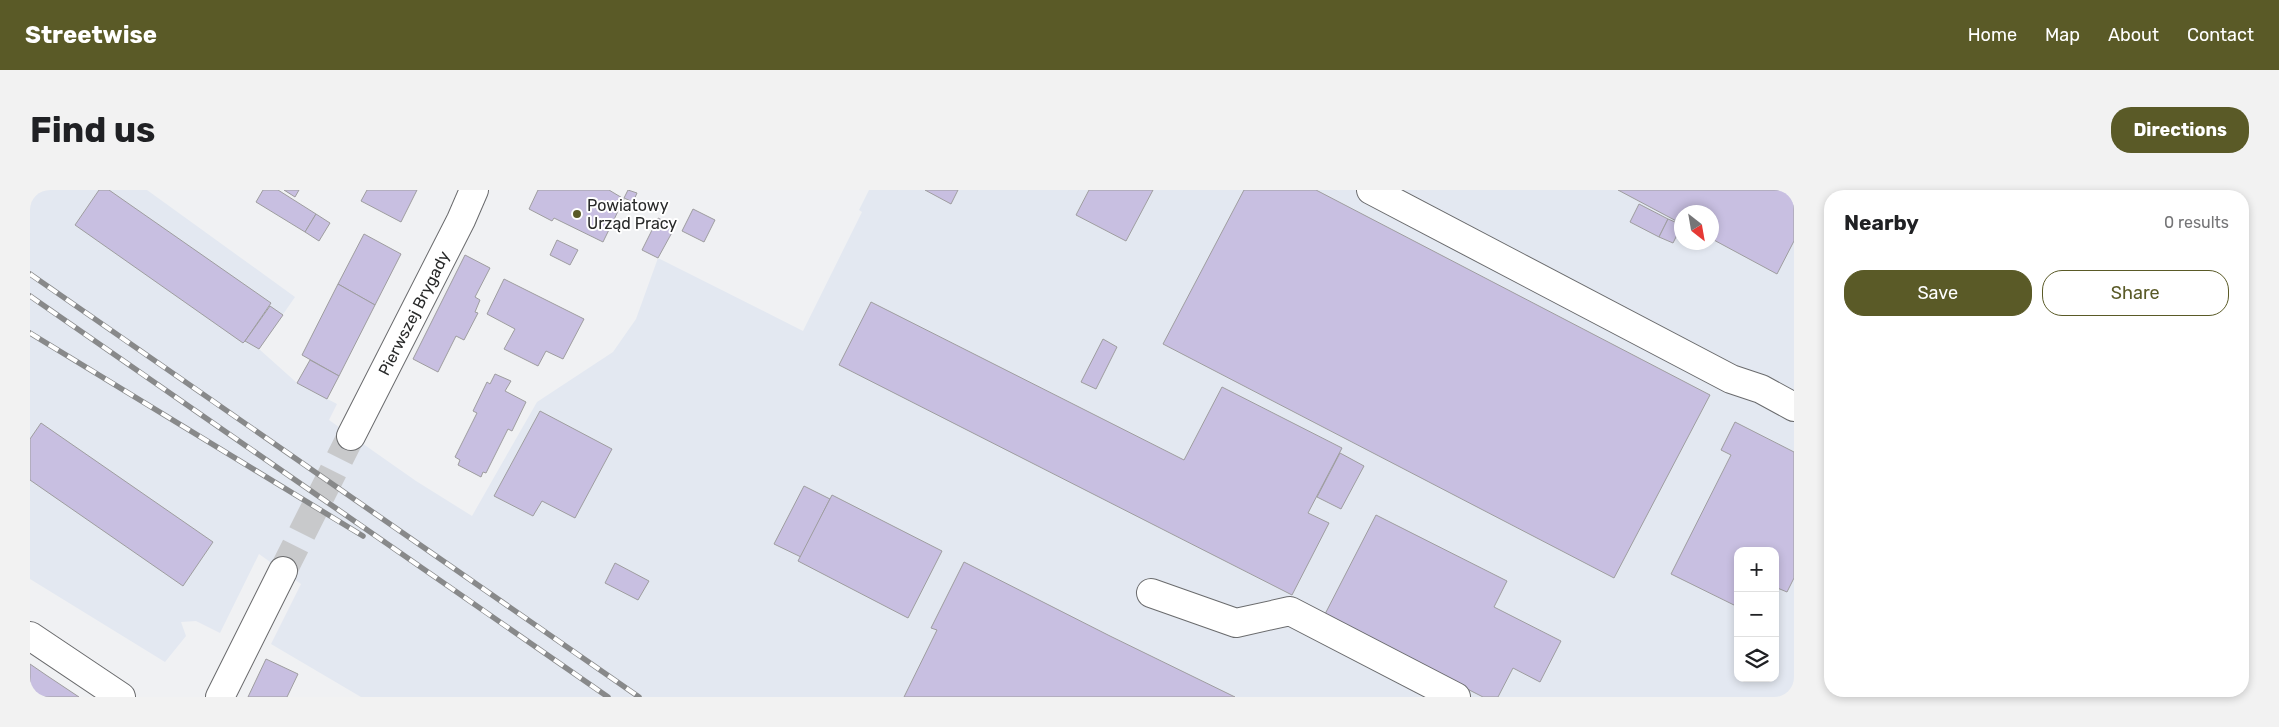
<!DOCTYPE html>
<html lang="en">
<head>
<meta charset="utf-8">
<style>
  body { margin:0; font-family:Rubik,sans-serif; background:#f2f2f2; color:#202124 }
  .controls { position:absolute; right:15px; bottom:15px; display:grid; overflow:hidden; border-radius:10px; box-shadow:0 2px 8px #0003 }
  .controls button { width:45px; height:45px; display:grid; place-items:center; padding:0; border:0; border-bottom:1px solid #e0e0e0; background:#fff; color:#202124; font:25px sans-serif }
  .compass { position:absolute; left:1644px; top:15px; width:45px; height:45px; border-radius:50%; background:#fff; box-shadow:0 2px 8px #0003; rotate:149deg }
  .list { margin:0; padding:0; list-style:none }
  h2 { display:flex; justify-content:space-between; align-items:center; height:65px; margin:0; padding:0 20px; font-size:21px }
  h2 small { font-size:16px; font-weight:400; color:#757577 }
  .actions { display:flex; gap:10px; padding:15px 20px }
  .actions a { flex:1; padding:11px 0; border:1px solid #5a5a27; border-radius:20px; text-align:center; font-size:18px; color:#5a5a27 }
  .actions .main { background:#5a5a27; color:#fff }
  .icon { flex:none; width:28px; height:28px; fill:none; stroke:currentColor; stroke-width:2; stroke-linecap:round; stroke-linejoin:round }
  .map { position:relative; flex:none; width:1764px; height:507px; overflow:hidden; border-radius:20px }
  header { display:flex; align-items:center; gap:30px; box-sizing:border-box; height:70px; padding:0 25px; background:#5a5a27; color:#fff }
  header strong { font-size:24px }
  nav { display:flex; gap:28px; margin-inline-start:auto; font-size:18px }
  .intro { display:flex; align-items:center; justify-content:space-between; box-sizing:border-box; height:120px; padding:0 30px }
  h1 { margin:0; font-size:35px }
  .button { padding:12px 22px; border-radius:20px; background:#5a5a27; color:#fff; font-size:18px; font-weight:700 }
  main { display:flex; gap:30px; padding:0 30px }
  aside { flex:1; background:#fff; border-radius:20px; box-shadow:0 2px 8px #0003 }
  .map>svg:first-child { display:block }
  .built { fill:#e3e8f1; fill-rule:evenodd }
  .building { fill:#c8bfe1; stroke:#9e9d9f }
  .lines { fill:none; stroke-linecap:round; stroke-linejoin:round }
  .minor-tunnel { stroke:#c8c9cb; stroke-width:28; stroke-dasharray:28 14; stroke-linecap:butt }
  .minor-casing { stroke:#6a6b6d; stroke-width:30 }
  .minor { stroke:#fff; stroke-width:28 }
  .rail-casing { stroke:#88898a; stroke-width:5.5 }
  .rail { stroke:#fff; stroke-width:4; stroke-dasharray:11; stroke-linecap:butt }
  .poi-dot { fill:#5a5a27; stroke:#fff; stroke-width:2 }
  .labels { text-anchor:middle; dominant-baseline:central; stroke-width:4; stroke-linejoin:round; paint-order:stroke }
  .poi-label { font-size:16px; fill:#292a2a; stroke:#fff; text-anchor:start }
  .street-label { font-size:16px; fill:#292a2a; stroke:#fff }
</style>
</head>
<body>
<header>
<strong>Streetwise</strong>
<nav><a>Home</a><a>Map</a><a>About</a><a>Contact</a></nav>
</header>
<div class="intro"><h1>Find us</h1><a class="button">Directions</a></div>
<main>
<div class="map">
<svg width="1764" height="507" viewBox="0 0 1764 507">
  <rect width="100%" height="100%" fill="#f0f1f3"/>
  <path class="built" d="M0 0H117L265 107 229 159 267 193 307 214 299 230 386 291 442 326 507 212 583 162 606 129 628 68 773 141 832 22 829 20 839 0H1764V507H331L241 454 271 394 229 364 190 443 166 431 151 432 156 446 135 472 0 389ZM1652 22H1682V52H1652ZM1708 361H1745V488H1708Z"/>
  <g class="building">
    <path d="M69 0H79L241 113 215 151 213 153 45 35Z"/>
    <path d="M233 0H248L286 24 275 42 226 12Z"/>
    <path d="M254 0H269L265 7Z"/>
    <path d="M337 0H387L371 32 331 11Z"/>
    <path d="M508 0H579L594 9 573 52 524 28 522 31 499 19Z"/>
    <path d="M598 0 607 3 603 12 594 8Z"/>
    <path d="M895 0H928L921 14Z"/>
    <path d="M1059 0H1123L1096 51 1046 25Z"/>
    <path d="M1214 0H1286L1680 205 1584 388 1133 154Z"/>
    <path d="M1588 0H1764V51L1747 84 1682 49V22H1652V34Z"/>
    <path d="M1609 14 1638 29 1629 47 1600 32Z"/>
    <path d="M663 19 685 30 674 52 652 41Z"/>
    <path d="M286 24 300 33 289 51 275 42Z"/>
    <path d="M628 28 645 37 628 68 612 60Z"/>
    <path d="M1638 29 1652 35 1643 53 1629 47Z"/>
    <path d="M334 44 371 64 345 115 308 94Z"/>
    <path d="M527 50 548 60 540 75 520 65Z"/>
    <path d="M435 65 460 78 445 107 450 110 445 122 448 123 434 150 426 146 408 182 383 169Z"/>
    <path d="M474 89 554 129 533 169 516 161 508 176 474 159 485 139 457 124Z"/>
    <path d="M308 94 345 115 309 186 272 165Z"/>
    <path d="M841 112 1154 270 1192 197 1312 258 1278 323 1299 333 1262 405 809 175Z"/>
    <path d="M240 116 253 125 229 159 215 151Z"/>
    <path d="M1073 149 1087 157 1066 199 1051 192Z"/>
    <path d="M280 170 309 186 297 209 267 193Z"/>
    <path d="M465 184 481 191 475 201 496 212 482 241 478 239 456 283 453 282 451 287 428 275 430 270 425 267 447 223 443 221 457 192 460 194Z"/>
    <path d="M510 221 582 259 545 328 512 311 503 326 464 306Z"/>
    <path d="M1705 232 1764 262V388L1757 402 1745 397V361H1708V417L1641 384 1701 265 1691 260Z"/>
    <path d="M11 233 183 352 153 396 0 290V249Z"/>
    <path d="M1310 263 1334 276 1311 319 1287 307Z"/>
    <path d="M774 296 800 309 771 367 744 354Z"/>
    <path d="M802 305 912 361 878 428 768 371Z"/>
    <path d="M1346 325 1477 391 1464 417 1531 451 1510 492 1483 478 1468 507H1453L1294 426Z"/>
    <path d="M934 372 1080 446 1205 507H874L907 440 901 438Z"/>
    <path d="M585 373 619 391 608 410 575 393Z"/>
    <path d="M236 469 268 484 257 507H218Z"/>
    <path d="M0 474 16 485 49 507H0Z"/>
  </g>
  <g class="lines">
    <path class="minor-tunnel" d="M253 381 321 246"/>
    <defs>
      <g id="minor">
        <path d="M1341 0 1701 189 1731 199 1764 217"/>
        <path id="s1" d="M321 246 431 30 444 0"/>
        <path d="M1121 403 1206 433 1260 421 1426 507"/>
        <path d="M0 446 91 507"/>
        <path d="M190 507 253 381"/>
      </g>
    </defs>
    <use href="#minor" class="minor-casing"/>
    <use href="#minor" class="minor"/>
    <defs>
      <g id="rail">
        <path d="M0 84 609 507"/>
        <path d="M0 106 578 507"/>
        <path d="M0 143 333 346"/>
      </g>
    </defs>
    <use href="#rail" class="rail-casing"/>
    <use href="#rail" class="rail"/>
  </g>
  <circle class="poi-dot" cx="547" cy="24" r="5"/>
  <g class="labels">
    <g class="poi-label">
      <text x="557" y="15">Powiatowy<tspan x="557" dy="18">Urząd Pracy</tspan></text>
    </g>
    <g class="street-label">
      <text stroke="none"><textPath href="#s1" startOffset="138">Pierwszej Brygady</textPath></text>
    </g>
  </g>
</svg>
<div class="controls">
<button>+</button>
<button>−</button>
<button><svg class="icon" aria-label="layers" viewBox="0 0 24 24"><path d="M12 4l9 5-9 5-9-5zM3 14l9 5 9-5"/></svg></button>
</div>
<svg class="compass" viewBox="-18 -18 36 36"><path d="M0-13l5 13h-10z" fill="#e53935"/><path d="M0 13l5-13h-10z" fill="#757577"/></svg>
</div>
<aside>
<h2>Nearby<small>0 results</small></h2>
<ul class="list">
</ul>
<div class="actions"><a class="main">Save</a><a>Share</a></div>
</aside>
</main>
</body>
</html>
